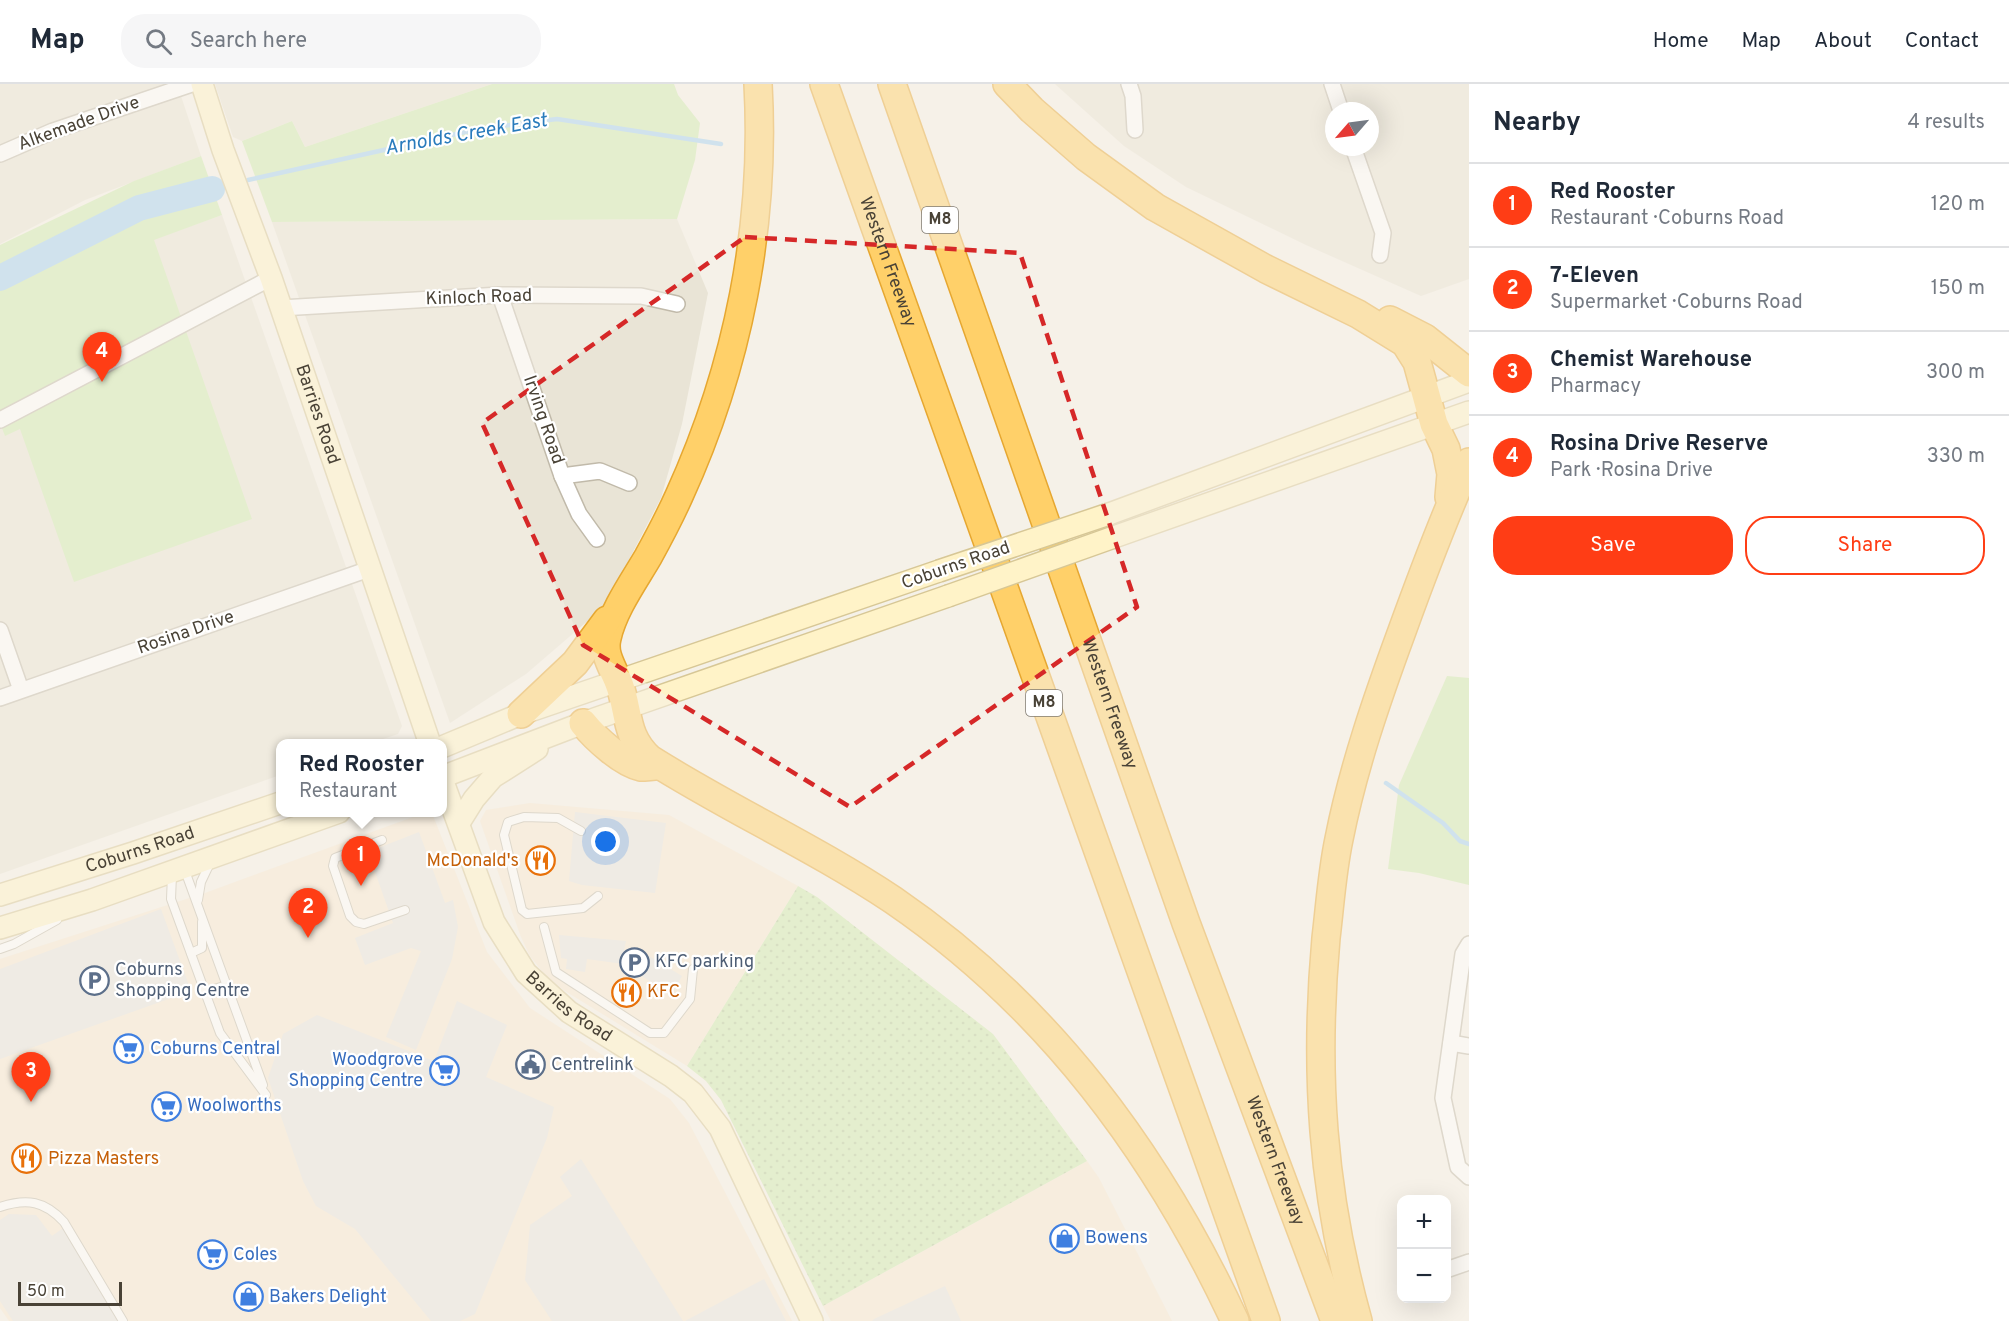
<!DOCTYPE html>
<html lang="en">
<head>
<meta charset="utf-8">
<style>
  body { margin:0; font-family:Overpass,sans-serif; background:#f6f6f7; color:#1f2937 }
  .controls { position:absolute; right:18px; bottom:18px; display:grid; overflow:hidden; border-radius:12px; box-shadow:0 6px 24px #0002 }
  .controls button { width:54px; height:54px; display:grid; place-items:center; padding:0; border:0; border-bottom:2px solid #e0e1e3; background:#fff; color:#1f2937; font:30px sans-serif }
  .compass { position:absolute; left:1325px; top:18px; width:54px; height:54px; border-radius:50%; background:#fff; box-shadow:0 6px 24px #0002; rotate:242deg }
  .scale { position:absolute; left:18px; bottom:15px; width:104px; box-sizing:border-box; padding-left:6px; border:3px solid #494236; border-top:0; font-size:16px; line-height:21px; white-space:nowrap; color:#494236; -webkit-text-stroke:4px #fff; paint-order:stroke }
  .you { position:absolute; left:606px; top:758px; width:21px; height:21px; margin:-15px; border:4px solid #fff; border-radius:50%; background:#1a73e8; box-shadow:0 0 0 9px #1a73e833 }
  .badge { display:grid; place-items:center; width:39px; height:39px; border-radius:50%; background:#ff3d15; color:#fff; font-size:20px; font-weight:700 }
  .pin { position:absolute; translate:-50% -50px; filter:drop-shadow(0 2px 3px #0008) }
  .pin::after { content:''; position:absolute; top:32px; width:21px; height:18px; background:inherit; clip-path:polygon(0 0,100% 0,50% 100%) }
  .popup { position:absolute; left:276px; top:655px; width:171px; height:78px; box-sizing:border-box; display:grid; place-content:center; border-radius:12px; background:#fff; filter:drop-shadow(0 2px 4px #0005); font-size:20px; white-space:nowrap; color:#747a83 }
  .popup b { font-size:22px; color:#1f2937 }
  .popup::after { content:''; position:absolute; left:50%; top:100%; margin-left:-12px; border:12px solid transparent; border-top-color:#fff }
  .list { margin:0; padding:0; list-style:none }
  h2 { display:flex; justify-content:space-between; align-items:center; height:78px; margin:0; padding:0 24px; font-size:26px }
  h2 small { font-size:20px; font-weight:400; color:#747a83 }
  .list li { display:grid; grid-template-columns:39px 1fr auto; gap:18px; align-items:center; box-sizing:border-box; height:84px; padding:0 24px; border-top:2px solid #e0e1e3 }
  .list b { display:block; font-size:22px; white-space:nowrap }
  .list p { margin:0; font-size:20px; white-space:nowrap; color:#747a83 }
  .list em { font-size:20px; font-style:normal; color:#747a83 }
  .actions { display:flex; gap:12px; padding:18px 24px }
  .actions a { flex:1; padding:14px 0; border:2px solid #ff3d15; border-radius:24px; text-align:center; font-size:21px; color:#ff3d15 }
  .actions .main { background:#ff3d15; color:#fff }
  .icon { flex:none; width:33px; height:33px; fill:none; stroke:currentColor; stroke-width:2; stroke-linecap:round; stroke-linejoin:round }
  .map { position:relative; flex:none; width:1469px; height:1237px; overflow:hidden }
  header { display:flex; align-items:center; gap:36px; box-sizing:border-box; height:84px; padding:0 30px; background:#fff; border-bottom:2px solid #e0e1e3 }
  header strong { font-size:28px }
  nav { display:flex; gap:33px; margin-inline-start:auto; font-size:21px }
  .search { width:420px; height:54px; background:#f6f6f7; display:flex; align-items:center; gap:15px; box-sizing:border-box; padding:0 21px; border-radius:24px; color:#747a83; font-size:22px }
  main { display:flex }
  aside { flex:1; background:#fff }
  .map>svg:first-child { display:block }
  .residential { fill:#e9e4d6; fill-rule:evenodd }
  .commercial { fill:#f8e9d3 }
  .grass { fill:url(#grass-dots) }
  .park { fill:#cfebaf }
  .parking { fill:#e6e4e0 }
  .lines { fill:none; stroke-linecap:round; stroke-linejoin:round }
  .stream { stroke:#a2d1f4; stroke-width:4.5 }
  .river { stroke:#a2d1f4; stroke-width:26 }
  .lane-casing { stroke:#c1baaa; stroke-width:10 }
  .street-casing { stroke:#c1baaa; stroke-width:18 }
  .secondary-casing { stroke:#d7c796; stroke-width:24 }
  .highway-casing { stroke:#e6a731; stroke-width:30 }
  .lane { stroke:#fff; stroke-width:8 }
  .street { stroke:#fff; stroke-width:15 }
  .secondary { stroke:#fff3c8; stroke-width:21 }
  .highway { stroke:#ffd069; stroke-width:27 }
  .secondary-bridge-casing { stroke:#d7c796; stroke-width:24; stroke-linecap:butt }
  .secondary-bridge { stroke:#fff3c8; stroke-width:21 }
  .marked { fill:none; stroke:#d62828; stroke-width:4.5; stroke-dasharray:12 8; stroke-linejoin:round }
  .labels { text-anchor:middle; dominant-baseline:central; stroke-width:4.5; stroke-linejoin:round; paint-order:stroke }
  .shield { fill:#fff; stroke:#807b72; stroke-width:1.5 }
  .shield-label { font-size:16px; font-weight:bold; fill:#494236 }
  .street-label { font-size:18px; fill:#494236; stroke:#fff }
  .food-label { font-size:18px; fill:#c56008; stroke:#fff; text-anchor:start }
  .service-label { font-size:18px; fill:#4e5e75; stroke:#fff; text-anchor:start }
  .shop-label { font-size:18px; fill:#366cbe; stroke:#fff; text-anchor:start }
  .water-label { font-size:20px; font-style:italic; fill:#297bbc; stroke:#fff }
</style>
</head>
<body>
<header>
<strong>Map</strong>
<div class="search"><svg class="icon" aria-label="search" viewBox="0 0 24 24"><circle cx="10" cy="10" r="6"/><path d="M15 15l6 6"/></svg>Search here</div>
<nav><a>Home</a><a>Map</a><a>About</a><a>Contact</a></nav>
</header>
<main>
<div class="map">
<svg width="1469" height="1237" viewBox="0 0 1469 1237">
  <defs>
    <pattern id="grass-dots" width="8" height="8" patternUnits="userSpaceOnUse" patternTransform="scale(1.5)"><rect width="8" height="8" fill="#cfebaf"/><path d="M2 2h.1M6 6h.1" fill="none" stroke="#b3cb97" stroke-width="1.8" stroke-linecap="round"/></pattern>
  </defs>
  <rect width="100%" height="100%" fill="#f5f1e8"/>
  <g class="residential">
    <path d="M0 0H177L201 72 85 116 0 160Z"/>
    <path d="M215 0H492L305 63 292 37 242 57 233 53Z"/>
    <path d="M1055 0H1469V195L1421 212 1306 161 1186 103 1124 62ZM1334 27H1370V63H1334Z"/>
    <path d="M222 131 402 642 398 650 371 659 280 660V691L0 790V229L154 155Z"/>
    <path d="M677 135 708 209 682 340 661 414 605 522 526 590 450 639 272 138Z"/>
  </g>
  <g class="commercial">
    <path d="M530 719 669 731 798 802 687 982 565 907 545 891 530 872 521 853 480 737 486 726Z"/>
    <path d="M424 729H432L487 868 530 924 670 1015 689 1039 792 1237H9L0 1224V875L205 809Z"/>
    <path d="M1087 1077 1099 1094 1172 1237H831L823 1222Z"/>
  </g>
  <path class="grass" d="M798 802 817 813 993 950 1087 1077 823 1222 721 1016 706 997 687 982Z"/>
  <g class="park">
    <path d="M492 0H674L678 11 700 39 695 76 677 135 272 138 242 57 292 37 305 63Z"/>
    <path d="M201 72 222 131 154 156 252 435 74 498 20 345 5 352 0 339V161L134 97Z"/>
    <path d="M1447 592 1469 594V801L1419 789 1388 785 1399 701Z"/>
  </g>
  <g class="parking">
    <path d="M575 728 666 739 655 809 582 801 569 797Z"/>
    <path d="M419 748 445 819 453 816 458 843 452 875 416 966 386 953 421 867 411 864 365 881 355 854 393 839 368 768Z"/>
    <path d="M161 825 191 907 0 975V885Z"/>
    <path d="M559 851 626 857 624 866 644 869 682 892 672 910 633 887 631 881 587 875 585 888 566 885 567 875 561 874Z"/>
    <path d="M457 917 507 941 486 993 554 1023 547 1054 475 1230 460 1237H431L355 1145 316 1122 303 1097 268 994 283 950 317 931 434 977Z"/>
    <path d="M581 1075 683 1237H552L525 1196 530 1141 572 1112 560 1093Z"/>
    <path d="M9 1130 36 1131 52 1152 66 1142 123 1237H13L0 1217V1136Z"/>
    <path d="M764 1195 786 1237H685Z"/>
    <path d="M945 1202 961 1237H872L874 1235Z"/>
  </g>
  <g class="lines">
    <g class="stream">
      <path d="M248 96 479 45 557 35 721 60"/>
      <path d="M212 105 223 102"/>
      <path d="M1386 699 1443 739 1460 757 1469 760"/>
    </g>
    <path class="river" d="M0 194 139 124 212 105"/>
    <defs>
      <g id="lane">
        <path d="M581 747 558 734 524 733 508 738 504 751 522 826 527 830 583 824 598 812"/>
        <path d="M382 756 335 774 333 782 350 832 356 838 364 840 405 826"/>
        <path d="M184 784 263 1001"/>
        <path d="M172 791 171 815 220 949 266 1011"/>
        <path d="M198 816 201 798 210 779"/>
        <path d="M544 843 556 888 650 949H664L690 915 693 885"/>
        <path d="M0 865 14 860 57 836"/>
        <path d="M191 869 202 864V838"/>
        <path d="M205 908 227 901"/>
        <path d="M0 1123C27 1114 45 1117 64 1138L123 1237"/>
      </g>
      <g id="street">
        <path d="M1129 0 1133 12 1135 46"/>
        <path d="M1332 0 1341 27"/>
        <path d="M1353 63 1383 149 1380 171"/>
        <path d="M0 70 53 47 192 0"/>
        <path d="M500 211 562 392 579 430 597 455"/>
        <path d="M281 224 500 211 641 212 677 220"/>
        <path d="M0 336 271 194"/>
        <path d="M562 392 600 387 629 399"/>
        <path d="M0 546 21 606"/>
        <path d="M0 614 372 484"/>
        <path d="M1469 860 1463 870 1443 1014 1458 1083 1469 1093"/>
        <path d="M1451 959 1469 962"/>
        <path d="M1446 1186 1469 1178"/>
      </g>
      <g id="secondary">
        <path id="s1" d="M202 0 223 66 271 194 430 660"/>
        <path d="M1109 430 1469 297"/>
        <path d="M1114 453 1469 328"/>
        <path d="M442 663 521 630 939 487"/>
        <path d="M442 693 583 639 948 512"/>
        <path id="s2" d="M442 695 494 838 526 889 569 928 671 992 693 1009 720 1044 812 1237"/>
        <path d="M459 739 474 715 493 693 537 665"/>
        <path id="s3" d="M0 811 133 769 280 719"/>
        <path d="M0 844 92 816 339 728"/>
      </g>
      <g id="highway">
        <path d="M758 0C766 142 738 283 679 412 670 432 659 453 648 473 634 497 613 526 607 554 603 570 612 582 618 597 630 625 623 651 650 675 729 725 815 764 893 816 1048 922 1156 1068 1235 1237"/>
        <path id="s4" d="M824 0 1266 1237"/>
        <path id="s5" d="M892 0 1186 839 1335 1237"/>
        <path d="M1007 0 1032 26 1086 73 1155 123 1266 185 1358 230 1405 259 1417 278 1434 340 1446 365 1451 390 1449 413"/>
        <path d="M1390 236 1425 254 1469 289"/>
        <path d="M521 630 575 579 607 536"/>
        <path d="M583 639C595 654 622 679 641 683 646 683 652 682 656 682"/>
        <path d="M1358 1237C1322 1108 1314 987 1326 854 1330 821 1332 788 1339 755 1353 684 1377 615 1402 547 1423 489 1444 433 1469 378"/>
      </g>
    </defs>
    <use href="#lane" class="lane-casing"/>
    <use href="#street" class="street-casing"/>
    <use href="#secondary" class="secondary-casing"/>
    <use href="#highway" class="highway-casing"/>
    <use href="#lane" class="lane"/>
    <use href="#street" class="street"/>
    <use href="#secondary" class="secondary"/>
    <use href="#highway" class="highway"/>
    <defs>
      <g id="secondary-bridge">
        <path d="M939 487 1109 430"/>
        <path d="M948 512 1114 453"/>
      </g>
    </defs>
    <use href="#secondary-bridge" class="secondary-bridge-casing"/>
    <use href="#secondary-bridge" class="secondary-bridge"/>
  </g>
  <path d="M0 0H1469V1237H0ZM745 153 1020 169 1137 523 850 723 583 561 482 339Z" fill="#f5f1e8" fill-opacity=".55" fill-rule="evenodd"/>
  <path class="marked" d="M745 153 1020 169 1137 523 850 723 583 561 482 339Z"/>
  <defs>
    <symbol id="restaurant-ring" viewBox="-11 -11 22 22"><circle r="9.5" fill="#fff" stroke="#e8710a" stroke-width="1.5"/><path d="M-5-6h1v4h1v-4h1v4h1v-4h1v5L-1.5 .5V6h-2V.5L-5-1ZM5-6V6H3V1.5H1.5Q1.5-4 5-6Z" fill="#e8710a"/></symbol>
    <symbol id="parking-ring" viewBox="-11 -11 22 22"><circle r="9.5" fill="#fff" stroke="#5c6f8a" stroke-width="1.5"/><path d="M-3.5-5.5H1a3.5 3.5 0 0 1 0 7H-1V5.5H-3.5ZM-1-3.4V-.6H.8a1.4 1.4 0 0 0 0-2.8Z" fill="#5c6f8a"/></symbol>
    <symbol id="supermarket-ring" viewBox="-11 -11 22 22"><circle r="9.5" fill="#fff" stroke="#3f7fe0" stroke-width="1.5"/><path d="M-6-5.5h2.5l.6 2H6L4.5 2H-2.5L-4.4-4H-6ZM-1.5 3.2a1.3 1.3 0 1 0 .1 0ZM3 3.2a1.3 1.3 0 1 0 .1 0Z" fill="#3f7fe0"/></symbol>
    <symbol id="civic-ring" viewBox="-11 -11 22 22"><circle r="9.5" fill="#fff" stroke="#5c6f8a" stroke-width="1.5"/><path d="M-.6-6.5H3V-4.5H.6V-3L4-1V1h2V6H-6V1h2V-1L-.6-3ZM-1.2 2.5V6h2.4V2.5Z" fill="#5c6f8a"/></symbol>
    <symbol id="shop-ring" viewBox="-11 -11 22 22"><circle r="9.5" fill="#fff" stroke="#3f7fe0" stroke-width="1.5"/><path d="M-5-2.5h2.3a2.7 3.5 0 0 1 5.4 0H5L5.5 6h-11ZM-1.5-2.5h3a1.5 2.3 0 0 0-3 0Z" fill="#3f7fe0"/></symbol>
  </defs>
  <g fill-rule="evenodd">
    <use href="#restaurant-ring" x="524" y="760" width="33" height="33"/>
    <use href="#parking-ring" x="618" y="862" width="33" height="33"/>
    <use href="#parking-ring" x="78" y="880" width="33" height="33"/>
    <use href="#restaurant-ring" x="610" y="892" width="33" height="33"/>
    <use href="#supermarket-ring" x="112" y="948" width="33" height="33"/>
    <use href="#civic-ring" x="514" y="964" width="33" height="33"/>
    <use href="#supermarket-ring" x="428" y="970" width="33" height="33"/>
    <use href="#supermarket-ring" x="150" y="1006" width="33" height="33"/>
    <use href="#restaurant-ring" x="10" y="1058" width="33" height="33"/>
    <use href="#shop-ring" x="1048" y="1138" width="33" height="33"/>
    <use href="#supermarket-ring" x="196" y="1154" width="33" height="33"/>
    <use href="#shop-ring" x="232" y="1196" width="33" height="33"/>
  </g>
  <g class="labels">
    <g class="shield">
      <rect x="922" y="123" width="36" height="26" rx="4.5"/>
      <rect x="1026" y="606" width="36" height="26" rx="4.5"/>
    </g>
    <g class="shield-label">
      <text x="940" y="136">M8</text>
      <text x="1044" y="619">M8</text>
    </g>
    <g class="street-label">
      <text transform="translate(79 40) rotate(-20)">Alkemade Drive</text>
      <text stroke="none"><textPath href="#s4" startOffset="189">Western Freeway</textPath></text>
      <text transform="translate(479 214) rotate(-2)">Kinloch Road</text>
      <text stroke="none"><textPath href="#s1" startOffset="350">Barries Road</textPath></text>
      <text transform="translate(543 336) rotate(71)">Irving Road</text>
      <text transform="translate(956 482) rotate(-19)">Coburns Road</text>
      <text transform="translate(186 549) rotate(-19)">Rosina Drive</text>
      <text stroke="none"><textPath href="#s5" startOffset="657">Western Freeway</textPath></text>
      <text stroke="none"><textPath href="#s3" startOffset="147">Coburns Road</textPath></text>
      <text stroke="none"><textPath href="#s2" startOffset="267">Barries Road</textPath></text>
      <text stroke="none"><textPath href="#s5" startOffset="1143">Western Freeway</textPath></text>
    </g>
    <g class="food-label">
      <text x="519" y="777" text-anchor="end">McDonald's</text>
      <text x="647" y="908">KFC</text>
      <text x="48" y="1075">Pizza Masters</text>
    </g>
    <g class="service-label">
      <text x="655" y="878">KFC parking</text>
      <text x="115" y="886">Coburns<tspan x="115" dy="21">Shopping Centre</tspan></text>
      <text x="551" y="981">Centrelink</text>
    </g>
    <g class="shop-label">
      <text x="150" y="965">Coburns Central</text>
      <text x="423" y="976" text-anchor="end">Woodgrove<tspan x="423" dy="21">Shopping Centre</tspan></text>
      <text x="187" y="1022">Woolworths</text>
      <text x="1085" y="1154">Bowens</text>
      <text x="233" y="1171">Coles</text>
      <text x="269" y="1213">Bakers Delight</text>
    </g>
    <g class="water-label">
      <text transform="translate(466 51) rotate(-10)">Arnolds Creek East</text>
    </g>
  </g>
</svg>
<div class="controls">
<button>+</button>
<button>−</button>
</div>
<svg class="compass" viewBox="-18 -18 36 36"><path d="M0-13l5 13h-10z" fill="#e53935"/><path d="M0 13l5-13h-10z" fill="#747a83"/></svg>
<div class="scale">50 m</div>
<div class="you"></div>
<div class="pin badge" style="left:361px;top:802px">1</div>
<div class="popup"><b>Red Rooster</b>Restaurant</div>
<div class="pin badge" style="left:308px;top:854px">2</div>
<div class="pin badge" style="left:31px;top:1018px">3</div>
<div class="pin badge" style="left:102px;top:298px">4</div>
</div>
<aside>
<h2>Nearby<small>4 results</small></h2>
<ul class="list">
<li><span class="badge">1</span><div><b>Red Rooster</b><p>Restaurant · Coburns Road</p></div><em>120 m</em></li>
<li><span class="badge">2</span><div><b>7-Eleven</b><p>Supermarket · Coburns Road</p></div><em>150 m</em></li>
<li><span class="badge">3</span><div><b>Chemist Warehouse</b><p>Pharmacy</p></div><em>300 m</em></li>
<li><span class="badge">4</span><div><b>Rosina Drive Reserve</b><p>Park · Rosina Drive</p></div><em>330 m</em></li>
</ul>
<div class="actions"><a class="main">Save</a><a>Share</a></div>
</aside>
</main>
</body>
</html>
